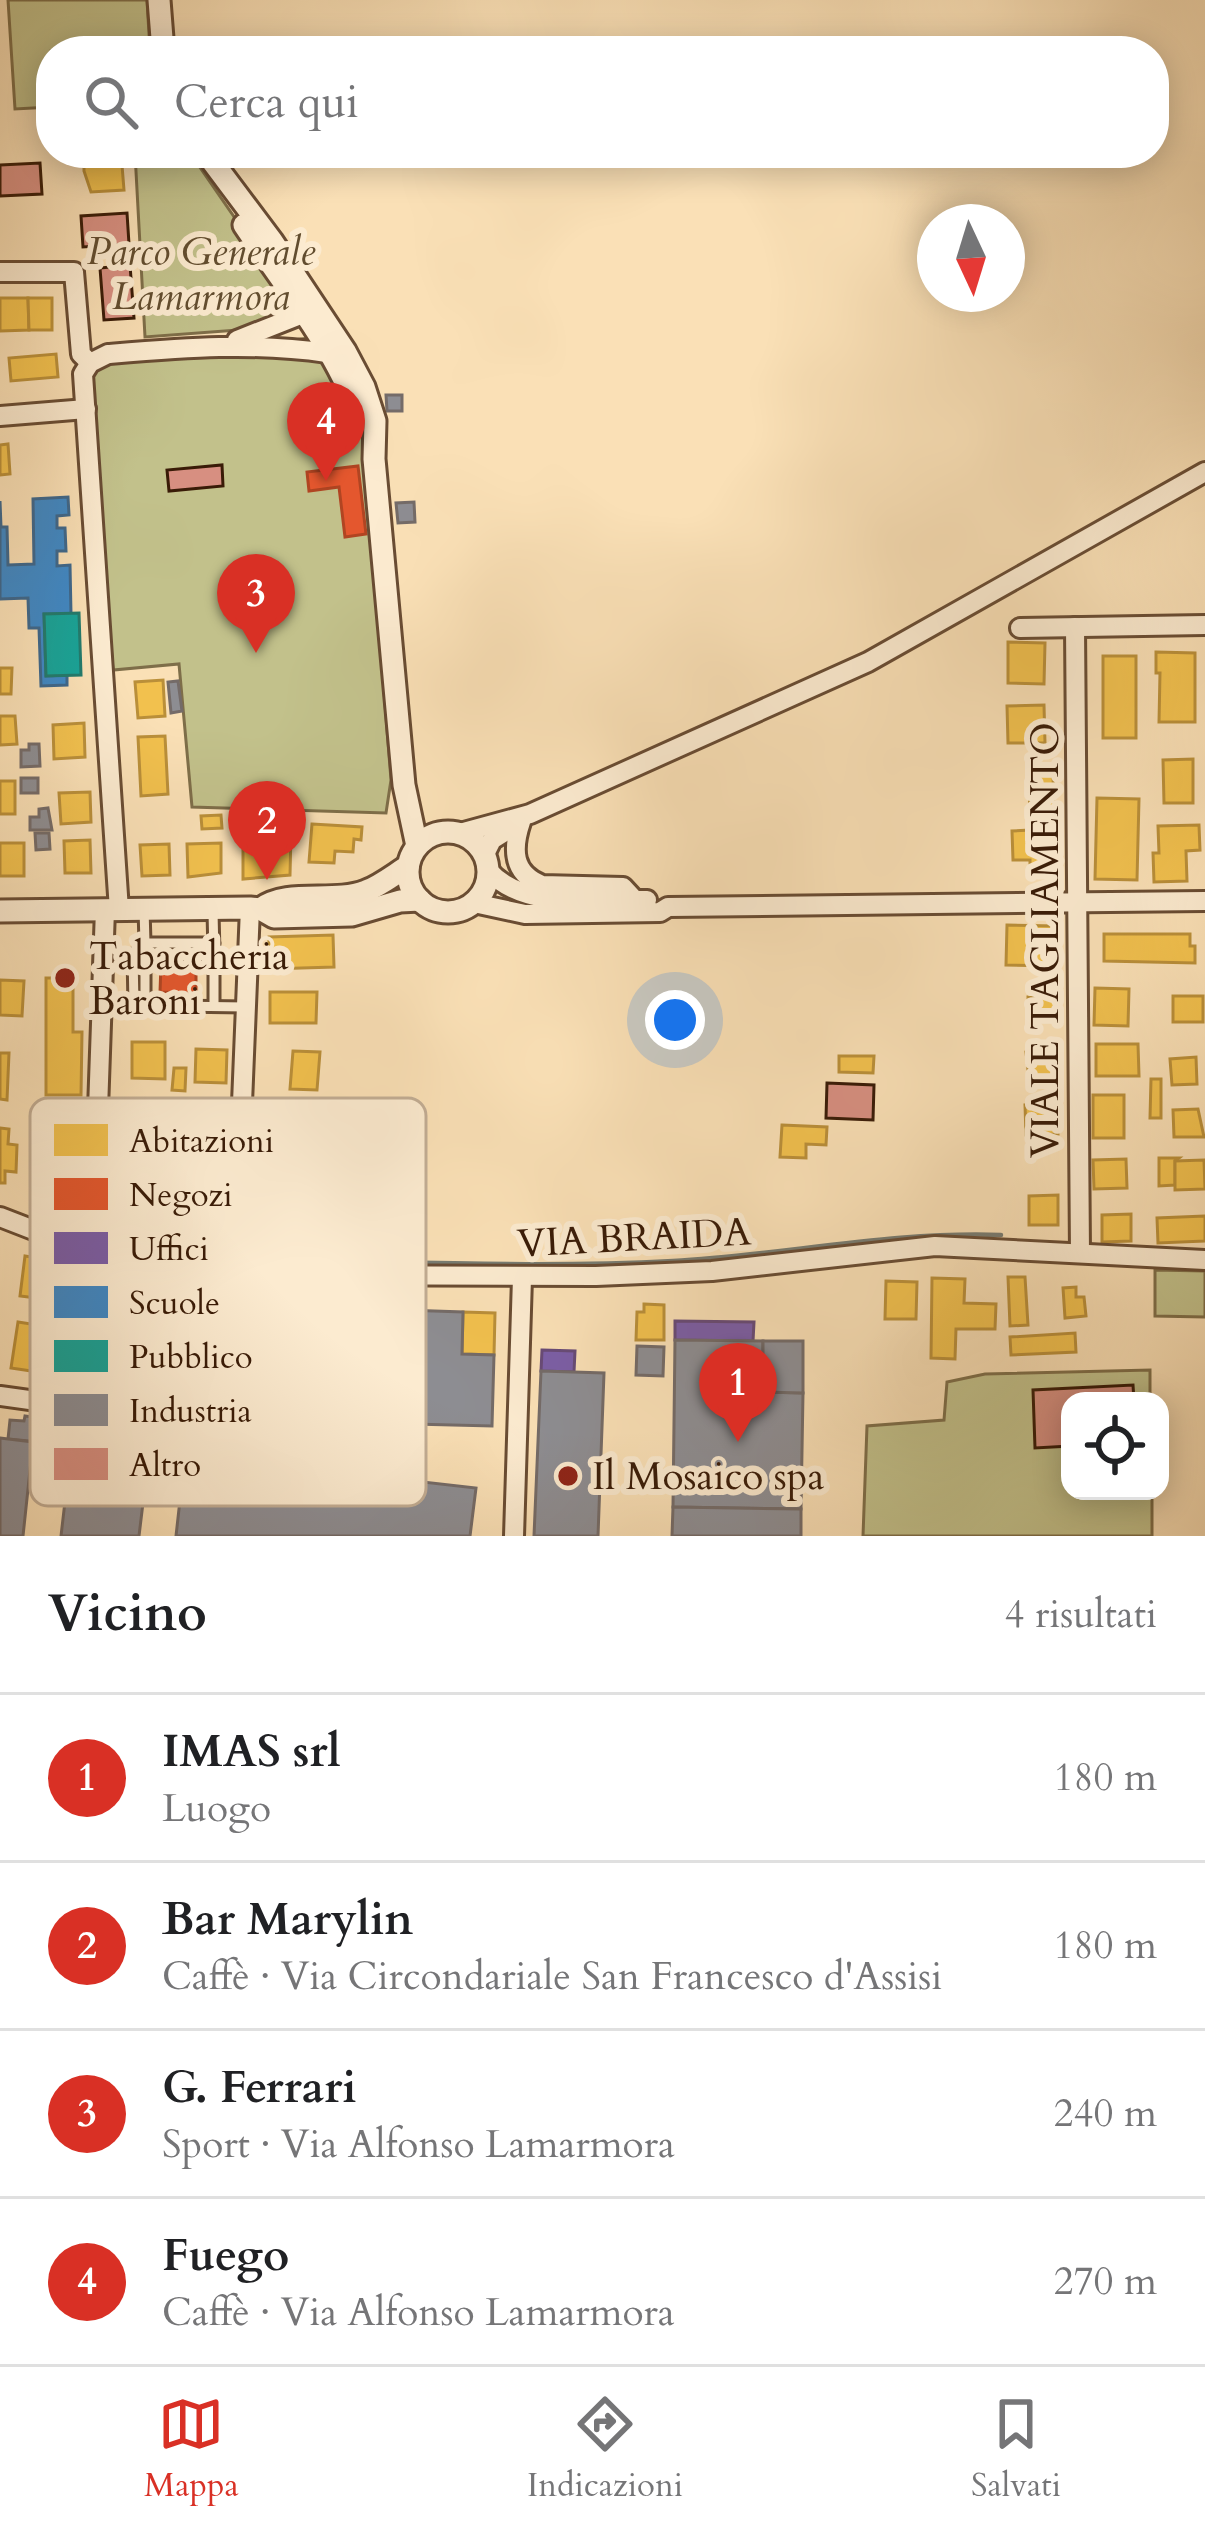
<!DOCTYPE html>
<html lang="it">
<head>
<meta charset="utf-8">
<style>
  body { margin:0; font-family:Cardo,serif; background:#f6f6f6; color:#202124 }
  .controls { position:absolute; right:36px; bottom:36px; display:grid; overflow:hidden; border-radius:24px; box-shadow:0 6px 30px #0003 }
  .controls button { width:108px; height:108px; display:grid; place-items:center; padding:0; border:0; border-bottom:3px solid #e0e0e0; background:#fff; color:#202124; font:60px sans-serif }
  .compass { position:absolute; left:917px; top:204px; width:108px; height:108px; border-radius:50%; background:#fff; box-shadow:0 6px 30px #0003; rotate:176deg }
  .you { position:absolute; left:675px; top:1020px; width:42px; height:42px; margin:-30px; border:9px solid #fff; border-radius:50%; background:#1a73e8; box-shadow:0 0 0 18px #1a73e833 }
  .badge { display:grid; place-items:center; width:78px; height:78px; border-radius:50%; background:#d93025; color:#fff; font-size:39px; font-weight:700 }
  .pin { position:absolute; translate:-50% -99px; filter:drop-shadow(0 3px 6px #0008) }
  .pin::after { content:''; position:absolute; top:63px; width:42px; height:36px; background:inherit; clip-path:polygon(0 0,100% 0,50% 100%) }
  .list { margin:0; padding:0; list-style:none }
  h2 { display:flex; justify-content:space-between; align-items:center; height:156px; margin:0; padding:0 48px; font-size:51px }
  h2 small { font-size:39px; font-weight:400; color:#757577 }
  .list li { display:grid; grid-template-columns:78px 1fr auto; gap:36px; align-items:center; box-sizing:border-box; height:168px; padding:0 48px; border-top:3px solid #e0e0e0 }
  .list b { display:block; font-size:45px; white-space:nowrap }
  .list p { margin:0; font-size:39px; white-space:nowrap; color:#757577 }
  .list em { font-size:39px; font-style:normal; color:#757577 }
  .icon { flex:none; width:66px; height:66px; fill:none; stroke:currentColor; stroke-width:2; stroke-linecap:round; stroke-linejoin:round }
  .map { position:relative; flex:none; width:1205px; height:1536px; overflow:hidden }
  .search { position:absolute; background:#fff; box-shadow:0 6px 30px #0003; left:36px; right:36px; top:36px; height:132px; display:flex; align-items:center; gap:30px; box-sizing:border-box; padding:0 42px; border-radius:48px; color:#757577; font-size:45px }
  .sheet { height:828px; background:#fff }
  nav { display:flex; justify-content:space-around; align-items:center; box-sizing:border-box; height:168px; border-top:3px solid #e0e0e0; background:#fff; font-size:33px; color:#757577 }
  nav a { display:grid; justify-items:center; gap:6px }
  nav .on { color:#d93025 }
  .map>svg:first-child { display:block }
  .green { fill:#c2c18b; stroke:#7e6e49; stroke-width:3 }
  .homes { fill:#f2c14e; stroke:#ba8f39; stroke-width:3 }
  .shops { fill:#e4572e; stroke:#b14522; stroke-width:3 }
  .offices { fill:#7b5ea7; stroke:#674a77; stroke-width:3 }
  .schools { fill:#3f88c5; stroke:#3d678c; stroke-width:3 }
  .public { fill:#17a398; stroke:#217a6c; stroke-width:3 }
  .industry { fill:#8d8d92; stroke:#746b68; stroke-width:3 }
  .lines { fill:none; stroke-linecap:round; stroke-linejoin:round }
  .stream { stroke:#777b71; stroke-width:4.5 }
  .building { fill:#d78f81; stroke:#391b07; stroke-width:3 }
  .service-casing { stroke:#694c33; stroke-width:15 }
  .minor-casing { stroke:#694c33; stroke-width:24 }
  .tertiary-casing { stroke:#694c33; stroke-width:27 }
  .service { stroke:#fcebd0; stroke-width:9 }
  .minor { stroke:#fcebd0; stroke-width:18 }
  .tertiary { stroke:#fcebd0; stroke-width:21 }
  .poi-dot { fill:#8f2418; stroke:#fcebd0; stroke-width:4.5 }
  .labels { text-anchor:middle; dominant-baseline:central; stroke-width:12; stroke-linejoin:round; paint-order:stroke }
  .park-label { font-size:39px; font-style:italic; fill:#624d2f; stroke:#fcebd0 }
  .street-label { font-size:39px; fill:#391b07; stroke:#fcebd0 }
  .poi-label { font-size:39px; fill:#391b07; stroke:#fcebd0; text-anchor:start }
  .key { fill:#fcebd0; stroke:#c2ad94; stroke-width:3 }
  .key-label { font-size:33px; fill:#391b07 }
</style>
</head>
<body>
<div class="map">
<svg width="1205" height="1536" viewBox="0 0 1205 1536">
  <rect width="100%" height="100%" fill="#fae0b6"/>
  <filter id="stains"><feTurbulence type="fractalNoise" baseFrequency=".00167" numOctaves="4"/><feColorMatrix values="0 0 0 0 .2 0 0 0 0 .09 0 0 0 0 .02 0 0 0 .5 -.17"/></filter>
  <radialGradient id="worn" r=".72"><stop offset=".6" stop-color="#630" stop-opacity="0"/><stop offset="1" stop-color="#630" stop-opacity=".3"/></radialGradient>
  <g class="green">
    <path d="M8 0H147L150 51H51V107L15 109Z"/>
    <path d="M135 153H190L277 279 276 306 264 322 238 330 145 337Z"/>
    <path d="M325 336 367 408 373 447 380 641 391 780 386 813 192 807 179 664 113 670 87 365Z"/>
    <path d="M1155 1270 1205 1271V1317L1155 1316Z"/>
    <path d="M1150 1370V1401H1070V1491H1152V1536H863L867 1426 944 1420 947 1382 985 1374Z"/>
  </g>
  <g class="homes">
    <path d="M88 153H121L124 190 91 192 84 171V160L89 159Z"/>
    <path d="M0 298H28L29 330 0 331Z"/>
    <path d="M28 298H52V330H29Z"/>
    <path d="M56 354 58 377 11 381 9 358Z"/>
    <path d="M8 444 10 474 0 475V445Z"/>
    <path d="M1008 642 1045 643 1044 684 1008 683Z"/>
    <path d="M1156 652 1195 653V722H1159L1160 673H1156Z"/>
    <rect x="1103" y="656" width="33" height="82"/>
    <path d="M0 668H12L11 694H0Z"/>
    <path d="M163 680 165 716 138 718 135 682Z"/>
    <path d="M1044 705 1045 743H1008L1007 706Z"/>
    <path d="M0 716H15L17 744 0 745Z"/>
    <path d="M84 723 85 757 54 759 53 725Z"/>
    <path d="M165 736 168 794 141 796 138 737Z"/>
    <path d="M1193 759V803H1164L1163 760Z"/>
    <path d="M1029 772H1053L1055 873H1030V860H1013L1012 831 1030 830Z"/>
    <rect x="0" y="781" width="15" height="33"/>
    <path d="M90 792 91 822 61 824 59 793Z"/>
    <path d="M1097 798 1139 799 1137 880 1095 879Z"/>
    <path d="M221 815 222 828 202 829 201 816Z"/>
    <path d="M312 824 362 827 361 840 354 839 353 852 335 851 334 863 309 862Z"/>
    <path d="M1199 825 1200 850 1186 851 1187 881 1154 882 1153 853H1159L1158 826Z"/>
    <path d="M260 832H291L290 875 243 879V839H260Z"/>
    <path d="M90 840 91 873H65L64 841Z"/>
    <rect x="0" y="843" width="24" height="33"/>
    <path d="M221 843V873L188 877 187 844Z"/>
    <path d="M169 844 170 875 142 876 140 845Z"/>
    <path d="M1007 925 1055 926 1054 966 1006 965Z"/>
    <path d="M1104 934H1190V946H1195V963L1104 961Z"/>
    <path d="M333 935 334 967 269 969V937Z"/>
    <path d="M46 978H73V1032H82L81 1095H46Z"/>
    <path d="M0 980 24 981 22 1016 0 1015Z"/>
    <path d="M1095 988 1129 989 1128 1026 1094 1025Z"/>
    <path d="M270 992H317L316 1023H270Z"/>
    <rect x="1173" y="996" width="30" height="26"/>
    <path d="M1028 997 1057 998 1056 1019 1028 1017Z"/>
    <path d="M132 1042H165V1079L132 1078Z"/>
    <path d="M1096 1044H1138L1139 1076H1096Z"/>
    <path d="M196 1049 227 1050 226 1083 195 1082Z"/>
    <path d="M1051 1049 1054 1076 1029 1079 1026 1052Z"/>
    <path d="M293 1051 320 1052 317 1090 290 1089Z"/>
    <path d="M0 1053H9L7 1100 0 1099Z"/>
    <path d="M839 1056H874L873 1073 839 1072Z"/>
    <path d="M1196 1057 1197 1084 1172 1085 1170 1059Z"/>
    <path d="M174 1068H186L185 1091 172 1090Z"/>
    <path d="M1151 1079H1161V1118H1150Z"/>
    <rect x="1093" y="1095" width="31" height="43"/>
    <path d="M1057 1104 1058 1134 1026 1135 1025 1105Z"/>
    <path d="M1198 1109 1204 1137H1174L1173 1110Z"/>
    <path d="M782 1125 827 1127 826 1145 806 1144V1158L780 1157Z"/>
    <path d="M0 1128 9 1129 8 1144 17 1145 16 1172 5 1171V1183H0Z"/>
    <path d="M1159 1158H1179L1175 1161V1185L1159 1186Z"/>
    <path d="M1126 1159 1127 1188 1094 1189 1093 1160Z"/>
    <path d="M1204 1160 1205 1189 1175 1190V1161Z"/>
    <path d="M1058 1195V1225H1029V1196Z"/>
    <path d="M1131 1214V1241L1102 1242V1215Z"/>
    <path d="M1205 1216V1241L1158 1243 1157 1218Z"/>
    <path d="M25 1256 50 1260 45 1299 20 1296Z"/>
    <path d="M1008 1277H1025L1028 1325 1010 1326Z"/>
    <path d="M932 1278 965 1279 964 1303 996 1304 995 1329H956L955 1359 931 1358Z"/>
    <path d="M886 1281 917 1282 916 1319H885Z"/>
    <path d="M1076 1287V1297H1084L1086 1316 1065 1318 1063 1288Z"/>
    <path d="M644 1304 664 1305V1340H636L637 1312H644Z"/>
    <path d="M463 1312 495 1313 494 1355 462 1354Z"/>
    <path d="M18 1322 44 1326 38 1372 11 1368Z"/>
    <path d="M1075 1333 1076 1352 1011 1355 1010 1337Z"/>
  </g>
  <g class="shops">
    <path d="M358 466 366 534 345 537 339 487 309 491 307 472Z"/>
    <path d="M161 964 196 965V993L160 992Z"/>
  </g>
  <g class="offices">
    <path d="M675 1321 754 1322 753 1341 675 1340Z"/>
    <path d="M542 1350 575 1351 574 1372 541 1371Z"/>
  </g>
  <path class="schools" d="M68 497 69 515 57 516V528H65L66 551H57V566L70 565 71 614H44L46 676 67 675V685L41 686 39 628H29L28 598 0 599V501L1 527H7L8 565 34 564 33 499Z"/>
  <path class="public" d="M79 613 81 675 46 676 44 614Z"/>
  <g class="industry">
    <path d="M386 395H402V411H387Z"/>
    <path d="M414 502 415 522 398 523 396 503Z"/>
    <path d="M178 681 182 711 171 713 168 682Z"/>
    <path d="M29 744H39L40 766 21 767V750H29Z"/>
    <rect x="21" y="778" width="17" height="15"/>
    <path d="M48 808 52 830H30V817H39V809Z"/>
    <path d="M35 833H49L50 849 36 850Z"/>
    <path d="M375 1309 463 1312 462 1354 494 1355 492 1426 372 1423Z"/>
    <path d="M675 1340 763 1341V1392L803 1393 801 1509 673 1507Z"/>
    <path d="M763 1341H803V1393L763 1392Z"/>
    <path d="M637 1346 664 1347 663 1376 636 1375Z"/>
    <path d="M541 1371 604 1373 598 1536H534Z"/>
    <path d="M25 1416 41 1418 39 1442 8 1439 10 1420 24 1421Z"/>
    <path d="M0 1438 33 1442 23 1536H0Z"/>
    <path d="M62 1439 159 1450 156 1479 146 1478 139 1536H61L69 1467 59 1466Z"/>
    <path d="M185 1455 476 1488 470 1536H176Z"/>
    <path d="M673 1507 801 1509V1536H672Z"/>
  </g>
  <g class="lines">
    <path class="stream" d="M324 1261C440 1263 557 1267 673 1261 783 1255 890 1231 1001 1235"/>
  </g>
  <g class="building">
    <path d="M40 163 42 194 0 196V165Z"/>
    <path d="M127 213 129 244 83 247 81 216Z"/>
    <path d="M130 265 134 318 104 320 100 268Z"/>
    <path d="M222 465 223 486 169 491 167 470Z"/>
    <path d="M827 1083 874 1085 873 1120 826 1118Z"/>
    <path d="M1133 1385 1134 1401H1070V1446L1035 1448 1033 1390Z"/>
  </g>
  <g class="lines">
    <defs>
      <g id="service">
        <path d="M144 909 145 943H214"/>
        <path d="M145 948V1006"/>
        <path d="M214 954V1006"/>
        <path d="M102 1005 246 1007"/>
        <path d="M134 1006 133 954H214L213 912"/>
      </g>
      <g id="minor">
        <path d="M0 272H74L81 354 90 363"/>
        <path d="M237 340 303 314 315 317"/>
        <path d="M0 416 86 409"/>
        <path d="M1075 627 1080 1253"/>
        <path d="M1020 628 1205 625"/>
        <path d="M521 822C512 849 512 873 542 885L623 887 635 900"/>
        <path d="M460 833 530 814 868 662 1205 472"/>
        <path d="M485 854 492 840 517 824"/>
        <path d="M489 871C524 911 599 899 647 900"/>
        <path d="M474 903 525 914 660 912 668 907 1205 901"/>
        <path d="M119 910 83 374 90 363 108 354C182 348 252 342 327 353"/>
        <path d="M0 1217 93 1253 131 1262 255 1275 596 1276 712 1271 935 1246 1205 1260"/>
        <path d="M93 1253 105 909"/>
        <path d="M235 1274 250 908"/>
        <path d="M0 1396 173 1420 189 1270"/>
        <path d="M51 1404 72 1245"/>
        <path d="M514 1536 522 1278"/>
      </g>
      <g id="tertiary">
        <path d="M159 0 163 51"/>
        <path d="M206 153 272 241 345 351 364 387 375 421 374 459 404 785 417 846"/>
        <path d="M244 225C282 282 336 349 358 413"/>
        <circle cx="448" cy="872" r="40"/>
        <path d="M260 909C288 888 333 904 366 891 380 886 395 874 408 866"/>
        <path d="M0 911 250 908 260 909 274 917 352 915 400 901 420 900"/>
      </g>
    </defs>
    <use href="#service" class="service-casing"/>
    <use href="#minor" class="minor-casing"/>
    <use href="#tertiary" class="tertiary-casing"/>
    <use href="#service" class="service"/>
    <use href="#minor" class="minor"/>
    <use href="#tertiary" class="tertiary"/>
  </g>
  <g class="poi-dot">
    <circle cx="65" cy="978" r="12"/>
    <circle cx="568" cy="1476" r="12"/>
  </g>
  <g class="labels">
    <g class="park-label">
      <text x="201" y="251">Parco Generale<tspan x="201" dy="45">Lamarmora</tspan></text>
    </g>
    <g class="street-label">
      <text transform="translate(1045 940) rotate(-90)">VIALE TAGLIAMENTO</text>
      <text transform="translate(634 1238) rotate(-3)">VIA BRAIDA</text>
    </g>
    <g class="poi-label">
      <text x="89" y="956">Tabaccheria<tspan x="89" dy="45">Baroni</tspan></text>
      <text x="592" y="1476">Il Mosaico spa</text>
    </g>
  </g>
  <rect x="30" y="1098" width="396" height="408" rx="18" class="key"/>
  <rect x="54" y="1124" width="54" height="32" fill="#f2c14e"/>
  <rect x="54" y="1178" width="54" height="32" fill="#e4572e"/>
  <rect x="54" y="1232" width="54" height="32" fill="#7b5ea7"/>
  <rect x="54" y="1286" width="54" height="32" fill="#3f88c5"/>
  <rect x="54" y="1340" width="54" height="32" fill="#17a398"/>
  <rect x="54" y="1394" width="54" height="32" fill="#8d8d92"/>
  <rect x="54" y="1448" width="54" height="32" fill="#d78f81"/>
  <g class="key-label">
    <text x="129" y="1152">Abitazioni</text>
    <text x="129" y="1206">Negozi</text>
    <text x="129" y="1260">Uffici</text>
    <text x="129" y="1314">Scuole</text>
    <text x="129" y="1368">Pubblico</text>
    <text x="129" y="1422">Industria</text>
    <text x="129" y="1476">Altro</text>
  </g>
  <rect width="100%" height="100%" filter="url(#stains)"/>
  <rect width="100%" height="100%" fill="url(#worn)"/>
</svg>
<div class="controls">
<button><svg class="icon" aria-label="locate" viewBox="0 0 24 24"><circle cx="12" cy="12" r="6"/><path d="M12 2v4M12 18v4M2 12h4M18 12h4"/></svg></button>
</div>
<svg class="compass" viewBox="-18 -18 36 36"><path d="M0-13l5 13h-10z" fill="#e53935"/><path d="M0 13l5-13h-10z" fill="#757577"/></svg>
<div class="you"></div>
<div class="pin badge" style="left:738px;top:1442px">1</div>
<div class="pin badge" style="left:267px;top:880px">2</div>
<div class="pin badge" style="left:256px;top:653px">3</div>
<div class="pin badge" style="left:326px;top:481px">4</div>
<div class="search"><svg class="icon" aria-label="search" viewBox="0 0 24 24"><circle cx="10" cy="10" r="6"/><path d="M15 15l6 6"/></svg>Cerca qui</div>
</div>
<section class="sheet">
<h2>Vicino<small>4 risultati</small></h2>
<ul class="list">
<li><span class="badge">1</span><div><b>IMAS srl</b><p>Luogo</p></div><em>180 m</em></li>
<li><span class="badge">2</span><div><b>Bar Marylin</b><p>Caffè · Via Circondariale San Francesco d'Assisi</p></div><em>180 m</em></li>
<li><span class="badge">3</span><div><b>G. Ferrari</b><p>Sport · Via Alfonso Lamarmora</p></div><em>240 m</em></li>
<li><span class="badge">4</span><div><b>Fuego</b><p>Caffè · Via Alfonso Lamarmora</p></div><em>270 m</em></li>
</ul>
</section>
<nav>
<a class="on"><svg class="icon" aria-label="map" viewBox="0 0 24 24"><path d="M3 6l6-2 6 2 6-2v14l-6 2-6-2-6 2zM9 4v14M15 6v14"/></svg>Mappa</a>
<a><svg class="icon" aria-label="directions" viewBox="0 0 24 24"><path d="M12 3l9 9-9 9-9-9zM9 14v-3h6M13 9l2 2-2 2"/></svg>Indicazioni</a>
<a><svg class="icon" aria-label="saved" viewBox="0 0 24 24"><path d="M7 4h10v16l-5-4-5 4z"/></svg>Salvati</a>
</nav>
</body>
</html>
